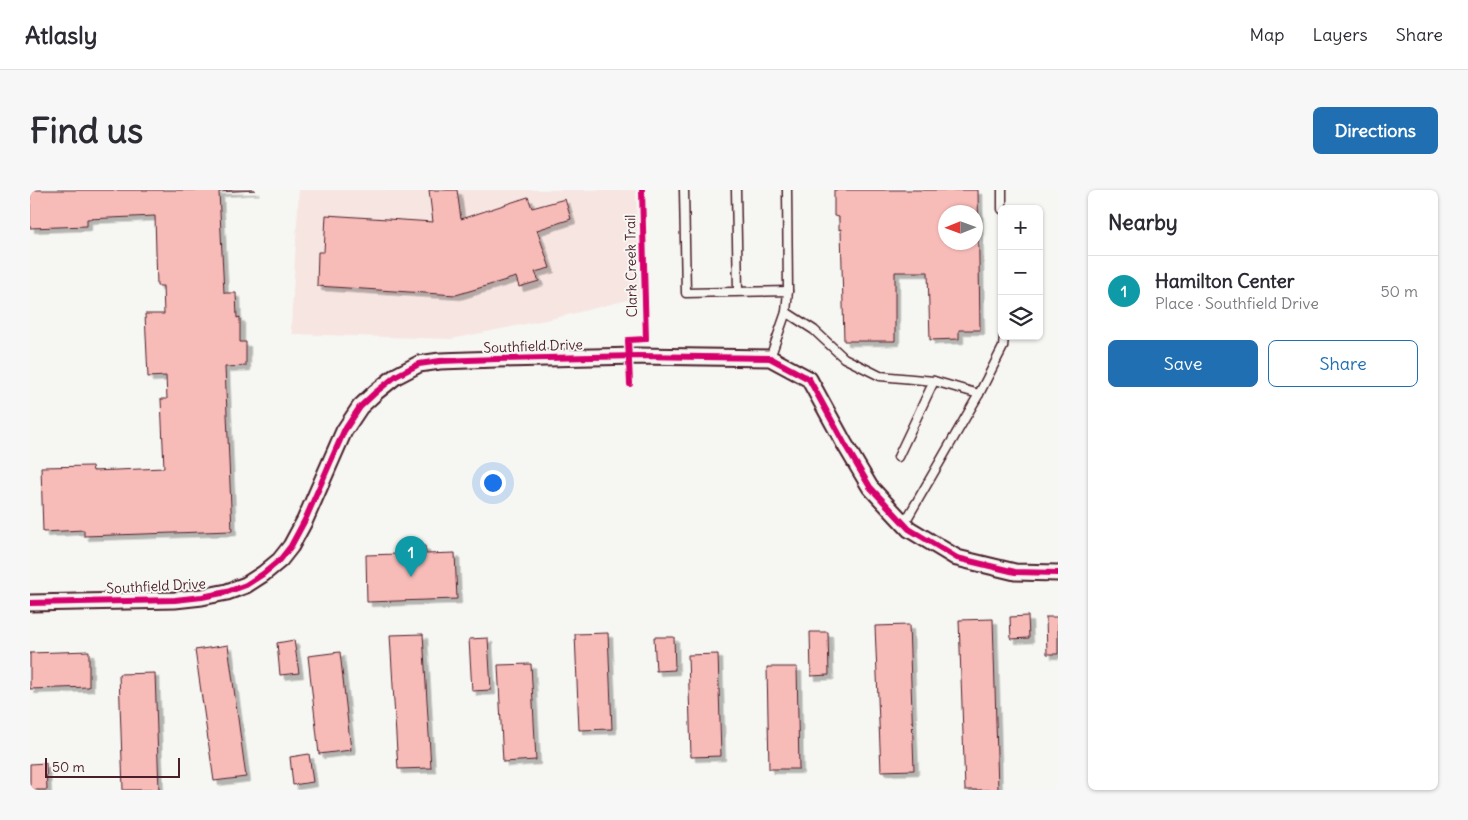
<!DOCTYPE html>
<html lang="en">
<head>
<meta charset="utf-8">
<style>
  body { margin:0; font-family:Delius,sans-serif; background:#f7f7f7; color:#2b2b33 }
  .controls { position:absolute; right:15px; top:15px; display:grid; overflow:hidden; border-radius:8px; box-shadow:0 1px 4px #0004 }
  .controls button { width:45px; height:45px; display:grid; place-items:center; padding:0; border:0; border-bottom:1px solid #e1e1e2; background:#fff; color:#2b2b33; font:25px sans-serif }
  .compass { position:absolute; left:908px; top:15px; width:45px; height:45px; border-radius:50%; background:#fff; box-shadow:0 1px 4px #0004; rotate:269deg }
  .scale { position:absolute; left:15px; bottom:12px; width:135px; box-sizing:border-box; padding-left:5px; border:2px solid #4a1f2b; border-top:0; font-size:14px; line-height:18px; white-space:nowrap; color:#4a1f2b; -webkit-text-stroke:4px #f6f6f2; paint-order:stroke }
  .you { position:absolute; left:462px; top:292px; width:18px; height:18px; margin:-12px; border:4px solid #fff; border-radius:50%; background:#1a73e8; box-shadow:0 0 0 8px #1a73e833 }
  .badge { display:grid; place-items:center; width:32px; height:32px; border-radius:50%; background:#1f6fb2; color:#fff; font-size:16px; font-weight:700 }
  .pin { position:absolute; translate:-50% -41px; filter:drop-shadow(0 1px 2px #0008) }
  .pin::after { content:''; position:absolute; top:26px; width:18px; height:15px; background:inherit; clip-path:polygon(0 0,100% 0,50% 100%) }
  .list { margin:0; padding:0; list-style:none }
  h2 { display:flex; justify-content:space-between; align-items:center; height:65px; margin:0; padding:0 20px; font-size:21px }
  h2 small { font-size:16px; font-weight:400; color:#7c7c81 }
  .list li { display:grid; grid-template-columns:32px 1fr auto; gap:15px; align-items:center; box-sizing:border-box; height:70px; padding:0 20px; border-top:1px solid #e1e1e2 }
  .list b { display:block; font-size:19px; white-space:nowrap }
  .list p { margin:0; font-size:16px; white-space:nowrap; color:#7c7c81 }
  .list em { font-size:16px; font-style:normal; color:#7c7c81 }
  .actions { display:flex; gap:10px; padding:15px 20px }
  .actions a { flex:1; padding:11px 0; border:1px solid #1f6fb2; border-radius:8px; text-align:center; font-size:18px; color:#1f6fb2 }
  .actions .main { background:#1f6fb2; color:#fff }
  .icon { flex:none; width:28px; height:28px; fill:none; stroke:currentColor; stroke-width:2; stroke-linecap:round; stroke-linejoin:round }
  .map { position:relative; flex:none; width:1028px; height:600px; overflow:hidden; border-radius:8px }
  header { display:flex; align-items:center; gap:30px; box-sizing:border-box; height:70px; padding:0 25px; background:#fff; border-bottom:1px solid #e1e1e2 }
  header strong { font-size:24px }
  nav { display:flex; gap:28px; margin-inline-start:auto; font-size:18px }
  .intro { display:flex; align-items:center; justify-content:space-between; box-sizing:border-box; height:120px; padding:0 30px }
  h1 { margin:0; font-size:35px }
  .button { padding:12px 22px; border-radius:8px; background:#1f6fb2; color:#fff; font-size:18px; font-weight:700 }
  main { display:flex; gap:30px; padding:0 30px }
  aside { flex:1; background:#fff; border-radius:8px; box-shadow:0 1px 4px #0004 }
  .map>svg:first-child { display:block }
  .built { fill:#f7e5e1 }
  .building { fill:#f8bcb8; stroke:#4a1f2b; fill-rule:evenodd; filter:url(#shadow) }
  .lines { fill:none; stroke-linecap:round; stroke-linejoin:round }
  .service-casing { stroke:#4a1f2b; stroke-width:11 }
  .minor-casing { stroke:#4a1f2b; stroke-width:19 }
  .service { stroke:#f6f6f2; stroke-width:8 }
  .minor { stroke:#f6f6f2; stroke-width:15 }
  .cycleway-casing { stroke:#f6f6f2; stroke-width:9 }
  .cycleway { stroke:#d6006c; stroke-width:6 }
  .labels { text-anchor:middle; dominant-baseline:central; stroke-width:4; stroke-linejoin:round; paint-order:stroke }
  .street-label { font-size:14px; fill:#4a1f2b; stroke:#f6f6f2 }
</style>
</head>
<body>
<header>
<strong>Atlasly</strong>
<nav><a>Map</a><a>Layers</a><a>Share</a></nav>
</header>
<div class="intro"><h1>Find us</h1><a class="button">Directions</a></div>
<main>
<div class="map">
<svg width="1028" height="600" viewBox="0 0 1028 600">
  <defs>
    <filter id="shadow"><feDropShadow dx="4.5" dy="4.5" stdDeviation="0" flood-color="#0004"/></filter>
  </defs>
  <rect width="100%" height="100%" fill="#f6f6f2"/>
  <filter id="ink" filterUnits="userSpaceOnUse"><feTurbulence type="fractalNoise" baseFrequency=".02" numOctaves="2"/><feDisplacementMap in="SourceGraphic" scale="10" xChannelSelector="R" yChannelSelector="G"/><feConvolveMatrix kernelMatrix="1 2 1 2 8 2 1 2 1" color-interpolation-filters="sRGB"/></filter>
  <g filter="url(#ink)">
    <path class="built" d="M269 0H606L609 107 525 128 421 149 263 144 261 138Z"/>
    <g class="building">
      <path d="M0 0H225L189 2 194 103H206L207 128 210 127V152H216V176L195 177 202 341 54 346V340L13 342 11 277 62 276 63 281 134 278 131 209H137L136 186 118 187 115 124H134L133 96H127L125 26 57 29V36L0 38Z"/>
      <path d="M399 0H427L431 29 498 7 502 18 535 9 541 29 507 40 520 78 505 82 509 91 489 97 486 87 426 105 287 96 288 62H294L296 25 403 32Z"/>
      <path d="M804 0H948L950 140H929V149L900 150 898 82H865V151H814L811 39 809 40V27L804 26ZM916 22H946V52H916Z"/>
      <path d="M395 356 396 364 425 363 427 409 337 412 336 365 368 364 367 357Z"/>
      <path d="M998 426 999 448 981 449 980 427Z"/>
      <path d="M1016 427H1028V464H1017Z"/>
      <path d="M963 429 968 600H935L929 430Z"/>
      <path d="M879 435 884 580 851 581 845 436Z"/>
      <path d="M780 442H798L799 485 781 486Z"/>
      <path d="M578 443 582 539 549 540 545 444Z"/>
      <path d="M393 444 401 578 368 579 360 445Z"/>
      <path d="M624 447H644L645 480 626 481Z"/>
      <path d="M458 448 461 500 442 501 439 449Z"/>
      <path d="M264 450 269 483 250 485 247 453Z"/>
      <path d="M198 455 216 587 184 591 165 460Z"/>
      <path d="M59 461V497L0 499V463Z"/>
      <path d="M310 462 321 560 289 564 278 466Z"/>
      <path d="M688 464 691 566 661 567 658 465Z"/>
      <path d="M501 474 506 570 473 572 468 475Z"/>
      <path d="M737 477H767L769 579H739Z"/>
      <path d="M125 483 129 600H93L89 484Z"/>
      <path d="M279 564 283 592 263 595 260 567Z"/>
      <path d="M16 573 17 600H0V574Z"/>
    </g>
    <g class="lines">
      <defs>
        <g id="service">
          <path d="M654 0 656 103 758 101"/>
          <path d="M706 0 708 101"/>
          <path d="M972 0V19"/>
          <path d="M756 122 784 140 814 168 850 186 904 191 949 204"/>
          <path d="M740 168 756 122 758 101 757 0"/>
          <path d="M868 267 904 191"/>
          <path d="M874 334 949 204 973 157 974 146"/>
        </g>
        <path id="minor" d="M0 413 145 410 172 407 197 402 216 395 233 384 250 370 261 356 275 330 314 241 330 217 346 202 366 186 389 174 410 171 467 169 607 166 740 168 779 189 814 253 840 297 879 339 927 368 985 382 1028 383"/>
      </defs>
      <use href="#service" class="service-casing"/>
      <use href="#minor" class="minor-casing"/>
      <use href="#service" class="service"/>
      <use href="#minor" class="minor"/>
      <defs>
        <g id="cycleway">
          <path d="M600 194 598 150 616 149 612 0"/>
          <path d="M0 413 145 410 172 407 197 402 216 395 233 384 250 370 261 356 275 330 314 241 330 217 346 202 366 186 389 174 410 171 467 169 607 166 740 168 779 189 814 253 840 297 879 339 927 368 985 382 1028 383"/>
        </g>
      </defs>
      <use href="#cycleway" class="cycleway-casing"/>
      <use href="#cycleway" class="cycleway"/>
    </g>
  </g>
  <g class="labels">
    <g class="street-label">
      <text transform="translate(601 76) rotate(-91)">Clark Creek Trail</text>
      <text transform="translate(503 156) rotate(-2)">Southfield Drive</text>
      <text transform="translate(126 396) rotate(-3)">Southfield Drive</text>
    </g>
  </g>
</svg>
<div class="controls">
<button>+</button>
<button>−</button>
<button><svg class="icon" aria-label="layers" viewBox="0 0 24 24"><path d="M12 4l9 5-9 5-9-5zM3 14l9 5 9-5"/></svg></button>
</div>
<svg class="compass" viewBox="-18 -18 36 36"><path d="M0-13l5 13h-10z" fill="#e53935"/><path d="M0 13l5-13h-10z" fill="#7c7c81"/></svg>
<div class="scale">50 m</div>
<div class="you"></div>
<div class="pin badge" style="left:381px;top:387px;background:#0f9aa8">1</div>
</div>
<aside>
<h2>Nearby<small></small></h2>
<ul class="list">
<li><span class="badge" style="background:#0f9aa8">1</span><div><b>Hamilton Center</b><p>Place · Southfield Drive</p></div><em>50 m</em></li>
</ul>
<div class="actions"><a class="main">Save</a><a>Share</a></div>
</aside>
</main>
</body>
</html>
